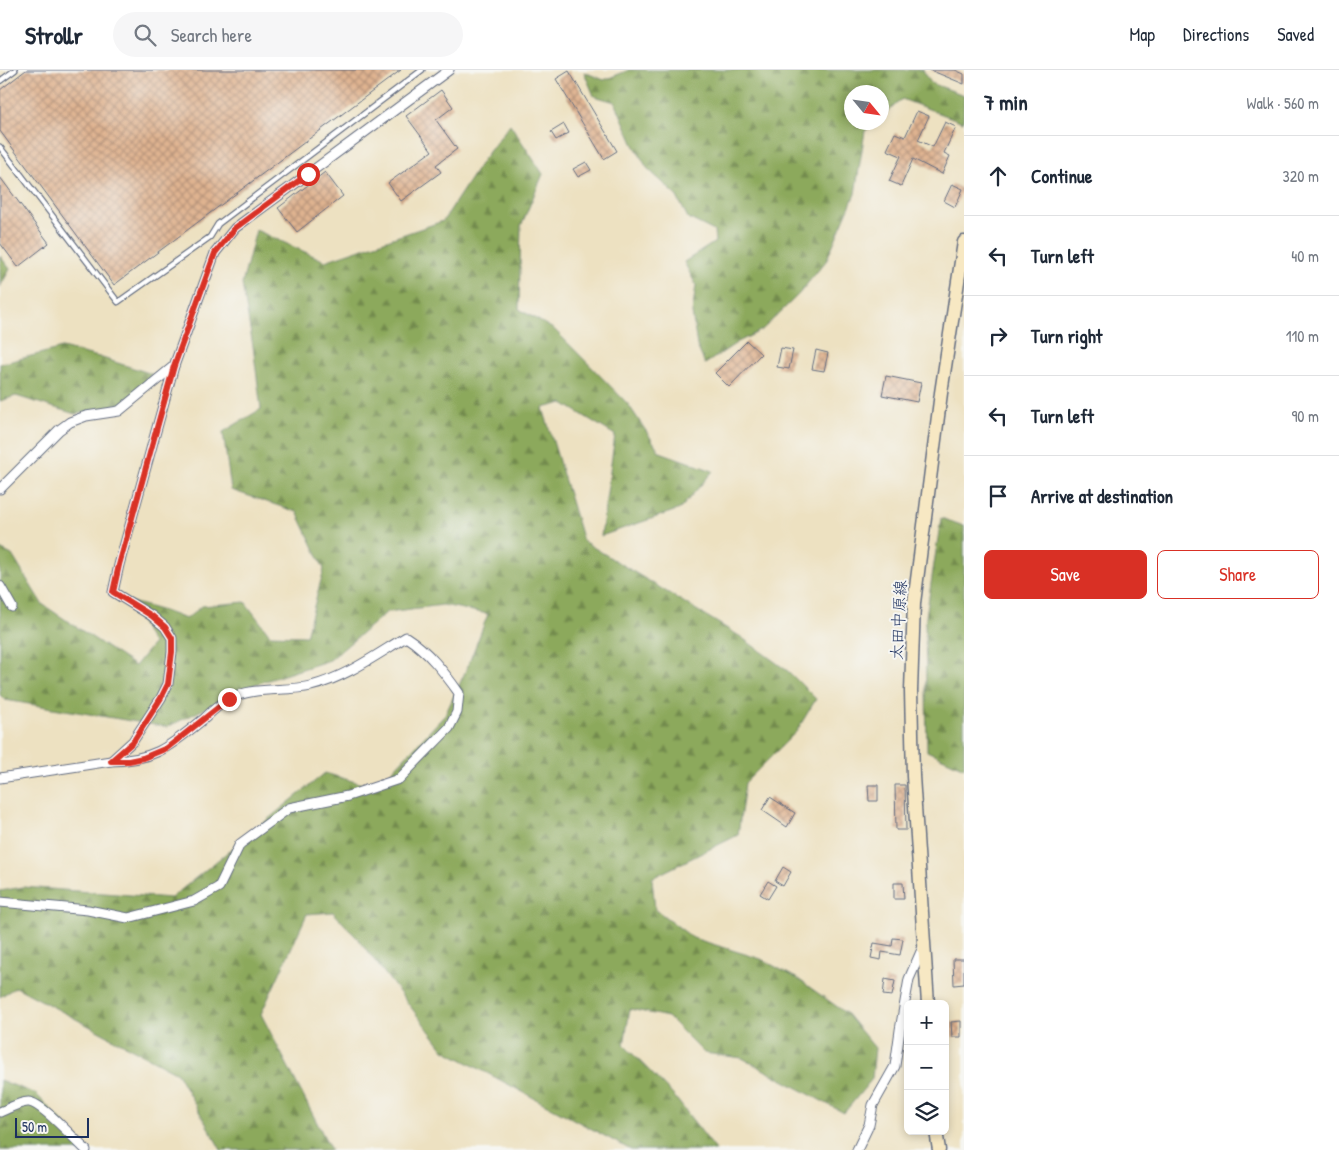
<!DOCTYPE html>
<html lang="en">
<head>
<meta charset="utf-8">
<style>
  body { margin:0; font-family:"Patrick Hand","Klee One",sans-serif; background:#f6f6f7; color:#1f2937 }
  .controls { position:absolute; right:15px; bottom:15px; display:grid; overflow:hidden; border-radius:8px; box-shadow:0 2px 8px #0003 }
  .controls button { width:45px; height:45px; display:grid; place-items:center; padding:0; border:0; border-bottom:1px solid #e0e1e3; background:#fff; color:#1f2937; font:25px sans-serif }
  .compass { position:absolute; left:844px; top:15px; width:45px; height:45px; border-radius:50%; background:#fff; box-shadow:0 2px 8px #0003; rotate:119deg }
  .scale { position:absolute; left:15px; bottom:12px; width:74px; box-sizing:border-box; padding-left:5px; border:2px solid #1b2f5e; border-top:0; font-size:14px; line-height:18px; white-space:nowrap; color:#1b2f5e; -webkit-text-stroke:4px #f6f6f2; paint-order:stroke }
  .stop { position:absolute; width:15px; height:15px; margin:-11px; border:4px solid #d93025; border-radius:50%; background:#fff }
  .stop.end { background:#d93025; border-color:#fff; box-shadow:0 1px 5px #0008 }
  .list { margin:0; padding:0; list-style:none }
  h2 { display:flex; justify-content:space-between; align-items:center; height:65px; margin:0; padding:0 20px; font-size:21px }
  h2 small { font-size:16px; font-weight:400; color:#747a83 }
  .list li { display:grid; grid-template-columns:32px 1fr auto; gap:15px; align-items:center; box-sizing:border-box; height:80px; padding:0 20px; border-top:1px solid #e0e1e3 }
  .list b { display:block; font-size:19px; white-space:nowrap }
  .list em { font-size:16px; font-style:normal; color:#747a83 }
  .actions { display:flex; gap:10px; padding:15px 20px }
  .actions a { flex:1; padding:11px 0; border:1px solid #d93025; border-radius:8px; text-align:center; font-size:18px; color:#d93025 }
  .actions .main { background:#d93025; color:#fff }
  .icon { flex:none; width:28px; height:28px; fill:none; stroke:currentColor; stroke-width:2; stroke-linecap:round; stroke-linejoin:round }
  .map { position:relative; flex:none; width:964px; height:1080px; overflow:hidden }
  header { display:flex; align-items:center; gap:30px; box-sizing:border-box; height:70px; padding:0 25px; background:#fff; border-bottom:1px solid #e0e1e3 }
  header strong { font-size:24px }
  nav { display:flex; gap:28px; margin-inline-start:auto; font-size:18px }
  .search { width:350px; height:45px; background:#f6f6f7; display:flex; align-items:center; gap:12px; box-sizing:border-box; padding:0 18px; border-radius:28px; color:#747a83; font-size:19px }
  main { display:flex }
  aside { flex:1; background:#fff }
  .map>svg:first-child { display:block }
  .forest { fill:url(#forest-firs); stroke:#546c5c }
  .building { fill:url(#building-cross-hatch) }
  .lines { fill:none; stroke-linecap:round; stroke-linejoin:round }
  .lane-casing { stroke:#646d81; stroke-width:7 }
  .street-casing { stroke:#646d81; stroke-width:11 }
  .secondary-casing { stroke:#646d81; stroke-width:15 }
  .lane { stroke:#fff; stroke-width:4.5 }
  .street { stroke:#fff; stroke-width:9 }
  .secondary { stroke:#f7e8c3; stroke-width:12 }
  .route { stroke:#d93025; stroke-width:6 }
  .labels { text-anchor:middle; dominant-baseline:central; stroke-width:4; stroke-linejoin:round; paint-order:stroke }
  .street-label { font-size:16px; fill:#1b2f5e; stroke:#f6f6f2 }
</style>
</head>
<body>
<header>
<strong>Strollr</strong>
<div class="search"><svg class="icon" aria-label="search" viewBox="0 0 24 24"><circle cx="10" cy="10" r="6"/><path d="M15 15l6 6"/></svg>Search here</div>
<nav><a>Map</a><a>Directions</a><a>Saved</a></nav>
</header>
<main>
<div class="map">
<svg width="964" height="1080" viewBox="0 0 964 1080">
  <defs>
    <pattern id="forest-firs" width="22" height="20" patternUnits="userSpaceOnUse" patternTransform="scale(1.25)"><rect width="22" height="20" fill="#8ca95b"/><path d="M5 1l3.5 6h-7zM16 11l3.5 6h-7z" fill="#728a4e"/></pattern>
    <pattern id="building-cross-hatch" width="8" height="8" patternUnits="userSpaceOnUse" patternTransform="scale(1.25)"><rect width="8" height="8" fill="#dfb390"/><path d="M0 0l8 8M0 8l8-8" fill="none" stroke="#b49279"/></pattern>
  </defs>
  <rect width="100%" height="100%" fill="#f6f6f2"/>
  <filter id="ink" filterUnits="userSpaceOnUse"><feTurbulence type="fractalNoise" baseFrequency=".02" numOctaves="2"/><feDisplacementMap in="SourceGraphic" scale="10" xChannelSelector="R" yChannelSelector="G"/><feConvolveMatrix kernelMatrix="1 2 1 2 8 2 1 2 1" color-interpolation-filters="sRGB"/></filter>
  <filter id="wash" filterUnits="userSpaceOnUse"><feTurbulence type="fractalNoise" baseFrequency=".0096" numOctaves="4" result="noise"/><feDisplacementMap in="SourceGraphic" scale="20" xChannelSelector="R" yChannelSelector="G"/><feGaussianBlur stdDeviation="1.12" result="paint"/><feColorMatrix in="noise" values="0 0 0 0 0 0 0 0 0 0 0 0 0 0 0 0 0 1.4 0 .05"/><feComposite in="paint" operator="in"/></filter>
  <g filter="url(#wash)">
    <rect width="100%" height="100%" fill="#ede1c1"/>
    <g class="forest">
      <path d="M629 0H923L931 13 964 25 963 52 902 29 882 47V22H852V52L875 53 865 61 855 124 826 191 798 225 762 260 738 272 705 294 697 276 692 243 696 215 684 192 715 172 714 161 688 148 676 125 647 98 633 73 615 32 594 26 584 2 604 10Z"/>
      <path d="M510 54 543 104 521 156 519 239 555 260 628 334 660 382 713 401 680 439 601 466 615 365 563 333 543 338 583 471 741 567 789 602 816 629 796 662 745 713 738 765 652 808 655 839 693 868 761 889 798 909 846 943 875 978 872 1009 844 1043 742 988 704 983 668 947 630 939 624 975 674 1026 716 1080H631L444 980 358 869 333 842 307 844 261 944 331 1080H221L177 1003 16 917 0 927V821L23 817 171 828 325 703 376 718 445 645 467 598 488 544 443 535 387 542 330 590 256 614 167 657 5 630 0 625V479L12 485 42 534 135 596 153 574 128 531 164 541 186 549 202 536 245 532 270 565 306 566 324 499 297 442 231 420 223 362 261 339 253 276 242 214 256 160 325 191 443 151 482 91Z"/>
      <path d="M0 186 10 199 0 217Z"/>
      <path d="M62 278 99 287 152 304 126 335 75 344 16 326 0 331V294Z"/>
      <path d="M941 448 964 456V698L927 681 925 553Z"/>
      <path d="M0 1010 36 1024 89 1080H0Z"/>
    </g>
    <g id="blocks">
      <g class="building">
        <path d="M26 0H401L114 215 0 61V20Z"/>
        <path d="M930 0H955L964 4V14Z"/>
        <path d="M569 1 617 81 604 89 556 9Z"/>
        <path d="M441 20 453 37 436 50 457 79 436 95 441 102 401 131 388 113 432 81 406 46Z"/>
        <path d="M917 41 929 46 918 70 933 77 945 52 956 57 944 83 950 86 942 104 913 89 901 116 889 111 901 86 887 80 895 63 905 67Z"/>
        <path d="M564 54 569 63 556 70 551 62Z"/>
        <path d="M586 92 591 100 578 107 573 99Z"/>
        <path d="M325 102 343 126 297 162 278 138Z"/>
        <path d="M0 107 49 173 18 197 0 173Z"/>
        <path d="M952 114 963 119 955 137 944 131Z"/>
        <path d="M747 271 761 284 729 317 715 303Z"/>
        <path d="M781 278 793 280 789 299 777 297Z"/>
        <path d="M816 280 828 283 824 301 812 299Z"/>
        <path d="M886 306 921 313 917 332 882 325Z"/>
        <path d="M868 715H878V731H869Z"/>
        <path d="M895 715H905L906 760H896Z"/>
        <path d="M770 727 795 743 787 757 762 740Z"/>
        <path d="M783 797 791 802 783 816 775 811Z"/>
        <path d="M768 811 776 816 768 829 760 824Z"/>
        <path d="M894 813H903L904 829H894Z"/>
        <path d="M893 868 903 869 900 885 882 882 881 890 871 888 874 873 892 876Z"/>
        <path d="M953 889H964V914L954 915Z"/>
        <path d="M885 909 895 911 892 926 883 925Z"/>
        <path d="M961 951V967H952L951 952Z"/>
      </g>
    </g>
  </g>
  <g filter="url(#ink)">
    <use href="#blocks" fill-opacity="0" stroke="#646d81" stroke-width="1"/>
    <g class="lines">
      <defs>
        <g id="lane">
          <path d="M0 11 15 0"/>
          <path d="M0 77 118 232 210 167 218 154 422 0"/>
        </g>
        <g id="street">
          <path d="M0 419 59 360 70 352 86 346 119 341 174 296"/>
          <path d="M0 516 12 537"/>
          <path d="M111 691 133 671 161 628 168 614 172 582V568L165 557 152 546 113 522 119 495 174 296 215 183 235 158 449 0"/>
          <path d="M0 708 111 691C157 690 171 675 205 648 212 641 220 634 229 629 253 616 285 622 311 616 346 607 376 585 406 567 428 581 444 602 459 623L457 642 449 658 399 709 348 726 289 738 240 774 219 817 194 831 128 848 88 840 0 832"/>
          <path d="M0 1042C8 1039 21 1031 29 1032 42 1033 75 1070 86 1080"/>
          <path d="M857 1080 869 1055 873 1035 895 996 900 960 909 909 923 877"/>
        </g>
        <g id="secondary">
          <path d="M928 934 913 706 911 621 914 533 941 323 964 172"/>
          <path d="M936 1061 939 1080"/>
        </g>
      </defs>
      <use href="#lane" class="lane-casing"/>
      <use href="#street" class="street-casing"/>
      <use href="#secondary" class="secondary-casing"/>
      <use href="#lane" class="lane"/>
      <use href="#street" class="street"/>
      <use href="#secondary" class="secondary"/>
    </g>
  </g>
  <g class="lines" filter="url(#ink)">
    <path class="route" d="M229 629 167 678 143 688 129 691H111L133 672 161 628 168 614 172 582V568L165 557 152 546 113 522 119 495 174 296 215 183 235 158 308 104"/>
  </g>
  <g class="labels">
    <g class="street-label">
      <text transform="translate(898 550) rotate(-87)">太田中原線</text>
    </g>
  </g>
</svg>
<div class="controls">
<button>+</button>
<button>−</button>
<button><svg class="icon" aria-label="layers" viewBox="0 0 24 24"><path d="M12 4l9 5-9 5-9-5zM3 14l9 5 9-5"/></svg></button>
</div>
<svg class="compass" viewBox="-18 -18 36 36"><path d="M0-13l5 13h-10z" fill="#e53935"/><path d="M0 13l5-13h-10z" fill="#747a83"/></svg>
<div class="scale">50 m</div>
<div class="stop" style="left:308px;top:104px"></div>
<div class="stop end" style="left:229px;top:629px"></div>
</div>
<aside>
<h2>7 min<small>Walk · 560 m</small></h2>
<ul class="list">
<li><svg class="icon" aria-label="ahead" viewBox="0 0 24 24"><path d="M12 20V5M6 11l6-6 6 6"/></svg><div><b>Continue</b></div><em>320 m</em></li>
<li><svg class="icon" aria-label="left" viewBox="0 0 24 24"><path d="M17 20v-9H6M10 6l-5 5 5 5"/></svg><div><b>Turn left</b></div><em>40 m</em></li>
<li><svg class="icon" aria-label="right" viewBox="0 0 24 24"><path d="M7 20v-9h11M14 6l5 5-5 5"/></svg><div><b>Turn right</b></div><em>110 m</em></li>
<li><svg class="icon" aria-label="left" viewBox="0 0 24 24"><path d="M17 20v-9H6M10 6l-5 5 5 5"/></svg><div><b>Turn left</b></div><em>90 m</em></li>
<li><svg class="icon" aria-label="arrive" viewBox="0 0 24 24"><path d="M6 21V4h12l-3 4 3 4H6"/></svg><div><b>Arrive at destination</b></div></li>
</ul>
<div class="actions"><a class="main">Save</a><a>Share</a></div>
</aside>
</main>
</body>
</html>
